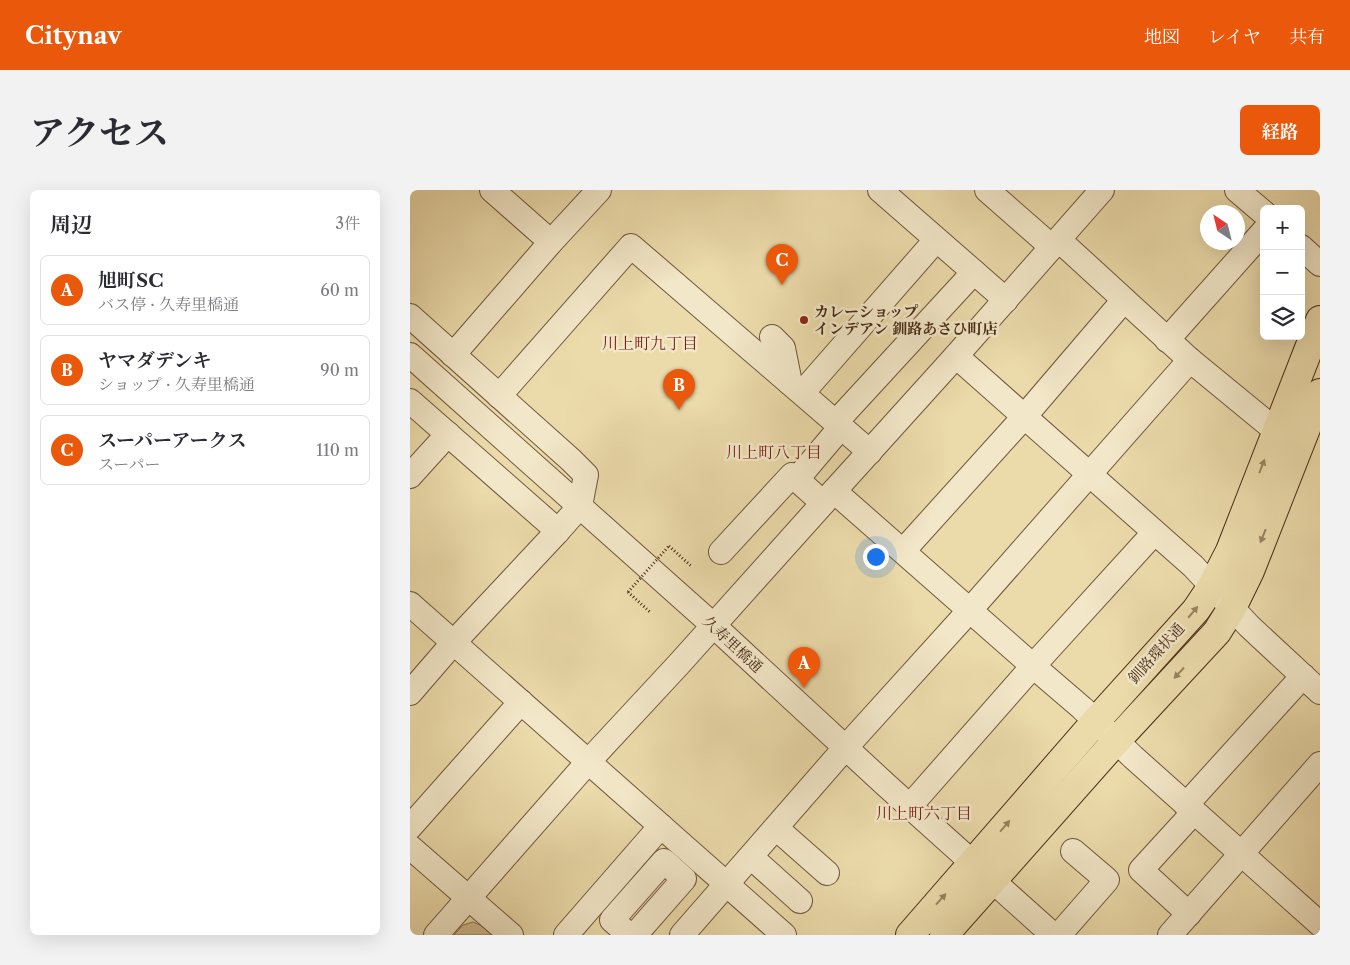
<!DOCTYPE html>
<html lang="ja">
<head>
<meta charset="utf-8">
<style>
  body { margin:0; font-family:"Libre Caslon Text","Noto Serif JP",serif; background:#f2f2f3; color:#2b2b33 }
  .controls { position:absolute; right:15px; top:15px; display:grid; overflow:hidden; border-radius:8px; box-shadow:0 5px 20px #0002 }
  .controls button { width:45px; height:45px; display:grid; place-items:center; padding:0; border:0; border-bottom:1px solid #e1e1e2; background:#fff; color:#2b2b33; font:25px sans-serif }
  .compass { position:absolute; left:790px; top:15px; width:45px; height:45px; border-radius:50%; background:#fff; box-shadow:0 5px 20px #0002; rotate:325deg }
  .you { position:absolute; left:465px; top:366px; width:18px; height:18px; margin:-12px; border:4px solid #fff; border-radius:50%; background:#1a73e8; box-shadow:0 0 0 8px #1a73e833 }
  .badge { display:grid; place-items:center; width:32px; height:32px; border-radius:50%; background:#ea580c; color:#fff; font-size:16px; font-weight:700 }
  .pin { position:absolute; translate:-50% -41px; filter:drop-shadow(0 1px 2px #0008) }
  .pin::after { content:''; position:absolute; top:26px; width:18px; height:15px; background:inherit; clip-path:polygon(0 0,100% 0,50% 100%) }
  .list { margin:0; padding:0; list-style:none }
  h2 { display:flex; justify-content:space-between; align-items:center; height:65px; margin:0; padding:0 20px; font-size:21px }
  h2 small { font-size:16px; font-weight:400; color:#7c7c81 }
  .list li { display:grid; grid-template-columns:32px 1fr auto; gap:15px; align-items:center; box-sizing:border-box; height:70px; margin:0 10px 10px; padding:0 10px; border:1px solid #e1e1e2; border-radius:8px }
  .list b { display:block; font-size:19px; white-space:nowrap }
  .list p { margin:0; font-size:16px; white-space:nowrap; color:#7c7c81 }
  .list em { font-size:16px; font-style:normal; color:#7c7c81 }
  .icon { flex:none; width:28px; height:28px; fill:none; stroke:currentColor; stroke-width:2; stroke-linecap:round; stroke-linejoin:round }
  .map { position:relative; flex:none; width:910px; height:745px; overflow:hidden; border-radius:8px }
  header { display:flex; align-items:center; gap:30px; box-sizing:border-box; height:70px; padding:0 25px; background:#ea580c; color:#fff }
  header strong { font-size:24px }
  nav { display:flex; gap:28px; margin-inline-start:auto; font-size:18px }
  .intro { display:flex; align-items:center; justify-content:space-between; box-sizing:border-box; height:120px; padding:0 30px }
  h1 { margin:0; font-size:35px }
  .button { padding:12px 22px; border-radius:8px; background:#ea580c; color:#fff; font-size:18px; font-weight:700 }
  main { display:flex; gap:30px; padding:0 30px }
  aside { flex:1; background:#fff; border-radius:8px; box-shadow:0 5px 20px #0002 }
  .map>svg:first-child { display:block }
  .green { fill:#cfbc91; stroke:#8b7354 }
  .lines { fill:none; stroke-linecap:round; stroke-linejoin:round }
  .minor-casing { stroke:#70563b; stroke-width:26 }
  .highway-casing { stroke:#472a16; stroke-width:30 }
  .path { stroke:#472a16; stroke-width:3; stroke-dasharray:1 2.5; stroke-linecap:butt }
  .minor { stroke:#f2e7c8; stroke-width:24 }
  .highway { stroke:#ebdaaa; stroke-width:28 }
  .path-bridge { stroke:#472a16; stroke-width:3; stroke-dasharray:1 2.5; stroke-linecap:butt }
  .oneway { fill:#998260 }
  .poi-dot { fill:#8f2418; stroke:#f2e7c8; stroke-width:2 }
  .labels { text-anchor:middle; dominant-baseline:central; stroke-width:5; stroke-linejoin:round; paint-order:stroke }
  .poi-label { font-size:15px; font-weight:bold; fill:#472a16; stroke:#f2e7c8; text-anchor:start }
  .street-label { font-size:15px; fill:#472a16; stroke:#f2e7c8 }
  .neighbourhood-label { font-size:16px; fill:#7a1f14; stroke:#f2e7c8 }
</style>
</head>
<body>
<header>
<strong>Citynav</strong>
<nav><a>地図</a><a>レイヤ</a><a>共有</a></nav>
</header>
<div class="intro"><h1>アクセス</h1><a class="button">経路</a></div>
<main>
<aside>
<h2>周辺<small>3件</small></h2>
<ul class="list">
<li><span class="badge">A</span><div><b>旭町SC</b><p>バス停 · 久寿里橋通</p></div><em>60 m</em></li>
<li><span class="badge">B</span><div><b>ヤマダデンキ</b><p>ショップ · 久寿里橋通</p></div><em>90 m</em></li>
<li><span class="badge">C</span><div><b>スーパーアークス</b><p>スーパー</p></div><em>110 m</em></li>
</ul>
</aside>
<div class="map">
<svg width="910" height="745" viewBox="0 0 910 745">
  <rect width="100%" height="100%" fill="#ebdaaa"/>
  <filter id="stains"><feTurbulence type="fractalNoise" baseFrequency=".004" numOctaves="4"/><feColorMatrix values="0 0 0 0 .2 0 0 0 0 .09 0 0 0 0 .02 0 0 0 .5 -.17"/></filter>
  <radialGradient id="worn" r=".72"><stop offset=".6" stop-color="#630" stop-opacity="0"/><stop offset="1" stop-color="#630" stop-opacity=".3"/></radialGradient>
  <path class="green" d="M63 732 72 736 82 745H44L53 735Z"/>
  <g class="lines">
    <defs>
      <g id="minor">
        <path d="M82 0 141 52 189 0"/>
        <path d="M470 0 596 110"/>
        <path d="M577 0 642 57"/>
        <path d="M827 0 854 23"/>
        <path d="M649 50 780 170 881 253"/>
        <path d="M891 57 910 74"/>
        <path d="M0 126 161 270 176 285 170 316 148 341 44 452 0 503"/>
        <path d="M362 147 373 158 380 193"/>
        <path d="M757 150 854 41"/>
        <path d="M0 165 304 436 476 595 643 745"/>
        <path d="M43 165 141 52"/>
        <path d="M546 166 783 376 839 436 910 502"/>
        <path d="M393 202 526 50"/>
        <path d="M89 206 221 56 460 262"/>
        <path d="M0 211 148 341"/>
        <path d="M426 232 564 82"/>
        <path d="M0 286 38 244"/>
        <path d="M387 289 431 237"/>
        <path d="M424 301 623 476 672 518 723 567 910 734"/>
        <path d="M493 361 614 227 714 110"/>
        <path d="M311 362 382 285 413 313"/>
        <path d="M0 414 374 745"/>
        <path d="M776 615 893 486"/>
        <path d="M500 616 623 476 744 343"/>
        <path d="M0 637 111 512"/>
        <path d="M366 638 417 683"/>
        <path d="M0 657 101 745"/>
        <path d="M341 667 390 711"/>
        <path d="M779 724 731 680 784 622"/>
        <path d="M26 745 178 572 269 474 424 301 546 166 692 0"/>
        <path d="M156 745 251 636"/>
        <path d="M219 745 202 730 254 671 274 689 225 745"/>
        <path d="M272 745 436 557 560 420 780 170"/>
        <path d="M649 745 697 690 663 661"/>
        <path d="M760 745 910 574"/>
      </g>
      <g id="highway">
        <path d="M500 745 686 531 786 420 802 396 820 361 910 130"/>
        <path d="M534 745 706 551 807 442 822 418 840 381 910 203"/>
      </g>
    </defs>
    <use href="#minor" class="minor-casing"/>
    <use href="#highway" class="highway-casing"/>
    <g class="path">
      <path d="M259 356 281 376"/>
      <path d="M218 402 241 423"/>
    </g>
    <use href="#minor" class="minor"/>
    <use href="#highway" class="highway"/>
    <path class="path-bridge" d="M218 402 259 356"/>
  </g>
  <defs><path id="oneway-solid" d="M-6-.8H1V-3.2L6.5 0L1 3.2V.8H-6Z" transform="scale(1.25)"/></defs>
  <g class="oneway">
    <use href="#oneway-solid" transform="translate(852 276) rotate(-69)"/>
    <use href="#oneway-solid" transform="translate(853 346) rotate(112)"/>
    <use href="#oneway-solid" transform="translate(783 422) rotate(-50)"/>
    <use href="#oneway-solid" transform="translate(769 483) rotate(133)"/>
    <use href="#oneway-solid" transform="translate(595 636) rotate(-49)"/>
    <use href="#oneway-solid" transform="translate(531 709) rotate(-48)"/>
  </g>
  <circle class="poi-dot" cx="394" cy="130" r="5"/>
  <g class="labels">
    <g class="poi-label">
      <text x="404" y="121">カレーショップ<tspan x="404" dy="17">インデアン 釧路あさひ町店</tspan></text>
    </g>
    <g class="street-label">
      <text transform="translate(323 454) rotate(43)">久寿里橋通</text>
      <text transform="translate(746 463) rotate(-48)">釧路環状通</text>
    </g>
    <g class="neighbourhood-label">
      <text x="240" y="153">川上町九丁目</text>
      <text x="364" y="262">川上町八丁目</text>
      <text x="514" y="623">川上町六丁目</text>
    </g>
  </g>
  <rect width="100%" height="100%" filter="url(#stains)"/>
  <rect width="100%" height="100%" fill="url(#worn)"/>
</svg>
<div class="controls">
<button>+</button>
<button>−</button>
<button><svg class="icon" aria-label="layers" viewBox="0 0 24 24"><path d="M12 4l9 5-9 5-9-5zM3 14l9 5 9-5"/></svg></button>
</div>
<svg class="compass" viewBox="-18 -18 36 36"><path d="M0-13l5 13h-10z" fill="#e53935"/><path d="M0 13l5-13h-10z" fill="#7c7c81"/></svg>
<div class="you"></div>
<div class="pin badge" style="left:394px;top:498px">A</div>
<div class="pin badge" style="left:269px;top:220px">B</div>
<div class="pin badge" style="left:372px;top:95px">C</div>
</div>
</main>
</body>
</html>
